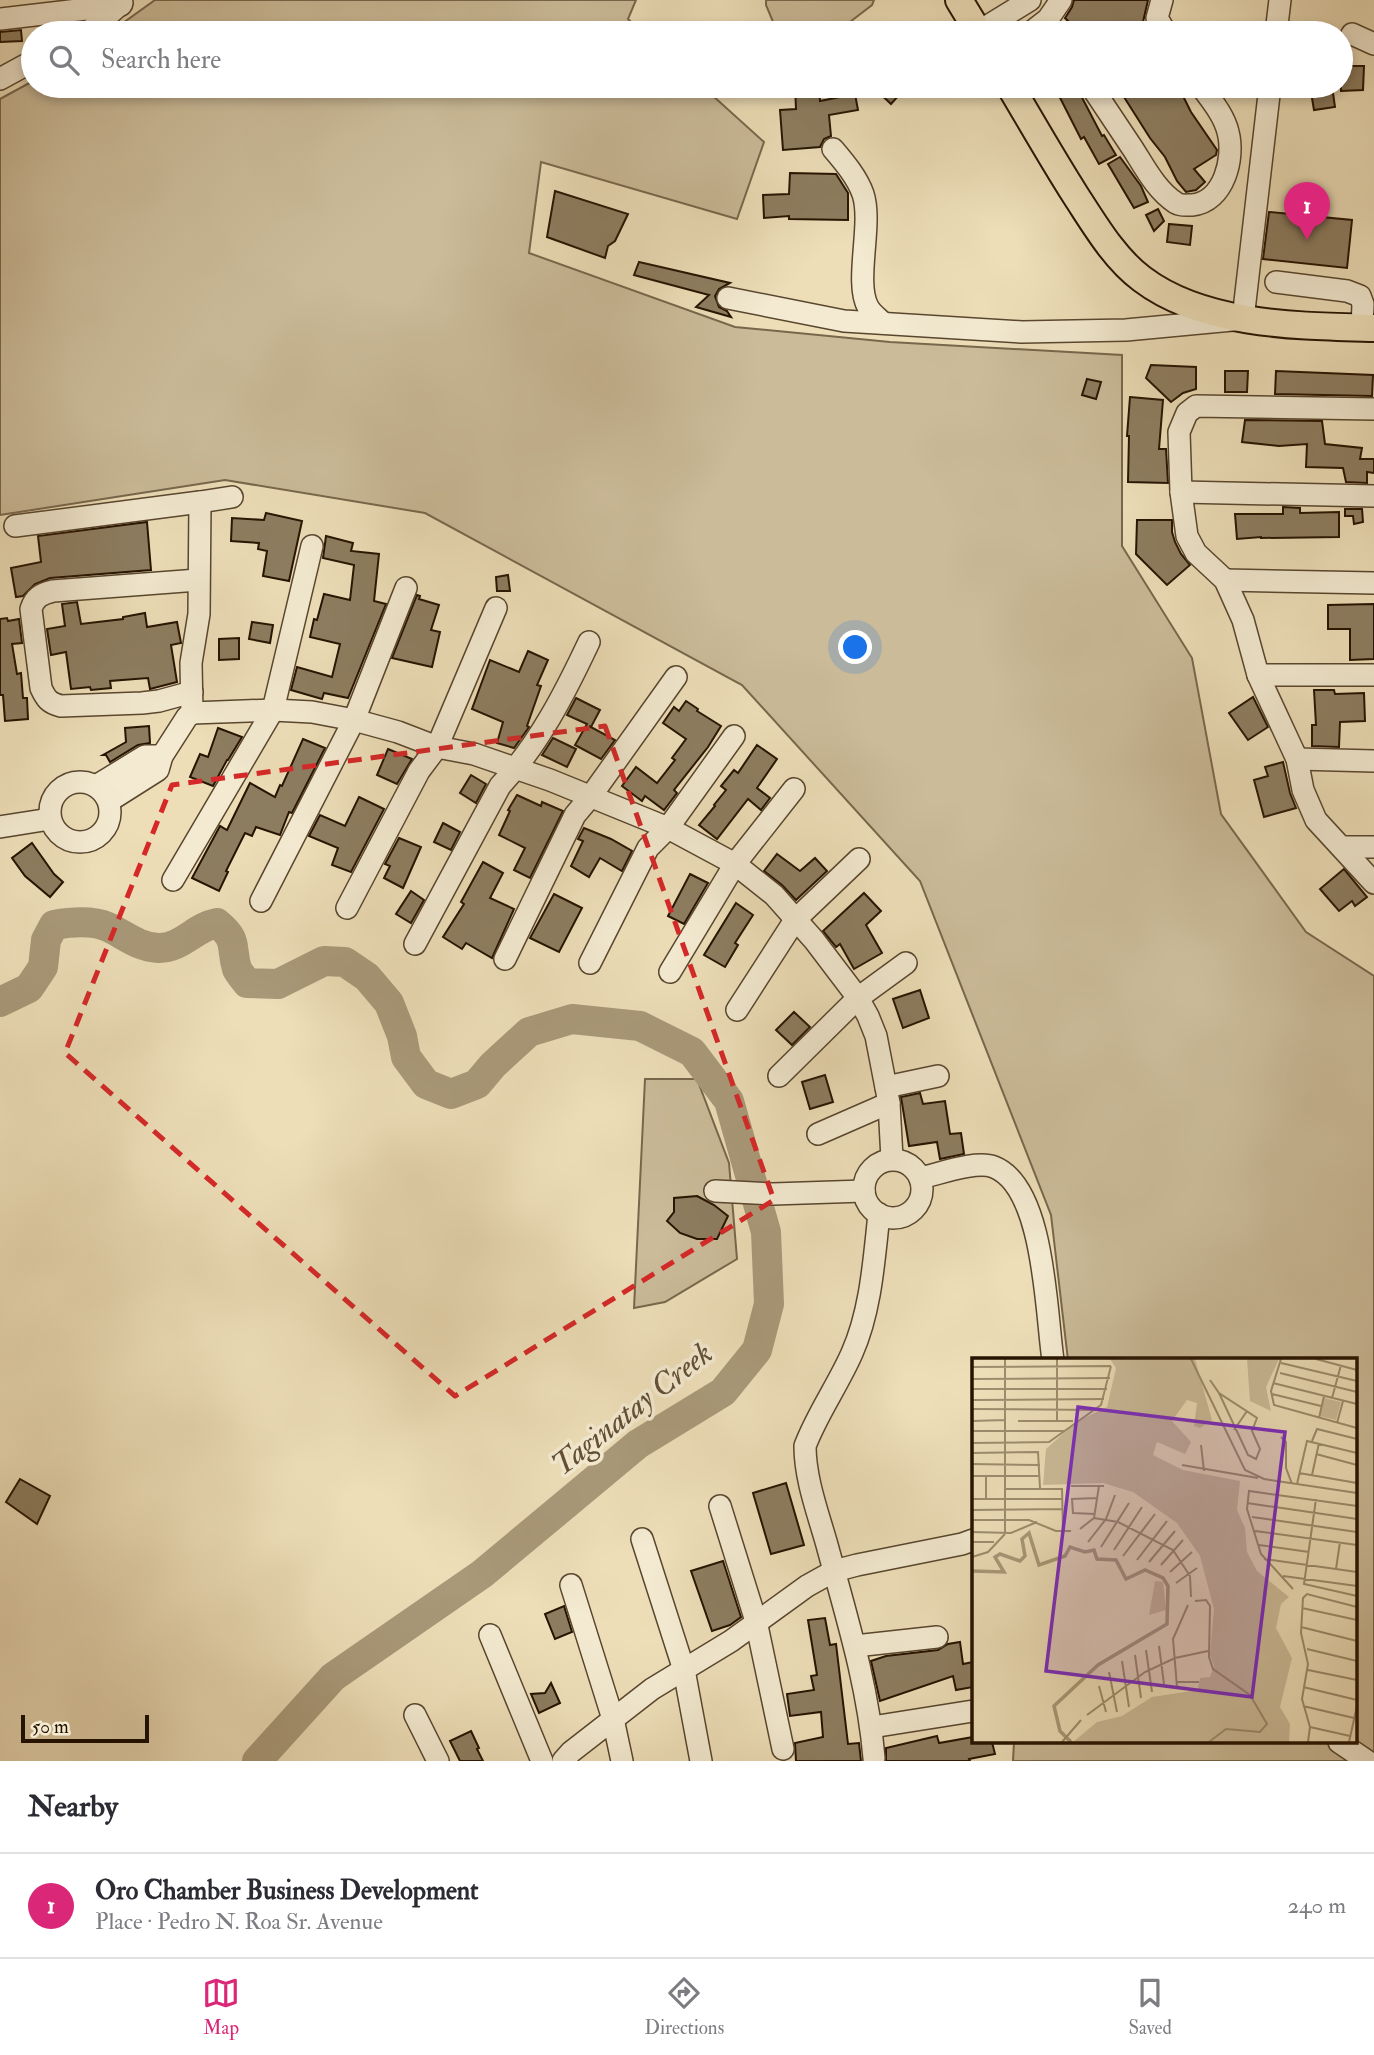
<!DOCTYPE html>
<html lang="en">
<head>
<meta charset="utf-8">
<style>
  body { margin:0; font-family:"IM FELL Double Pica",serif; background:#f2f2f3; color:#2b2b33 }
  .scale { position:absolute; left:21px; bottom:18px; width:128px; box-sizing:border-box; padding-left:7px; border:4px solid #261300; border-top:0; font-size:19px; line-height:24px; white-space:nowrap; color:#261300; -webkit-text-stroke:5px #f3ead1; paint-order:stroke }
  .you { position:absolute; left:856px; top:648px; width:24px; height:24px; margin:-18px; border:5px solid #fff; border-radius:50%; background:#1a73e8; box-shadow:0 0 0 10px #1a73e833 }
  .badge { display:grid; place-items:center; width:46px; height:46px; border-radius:50%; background:#db2777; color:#fff; font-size:23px; font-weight:700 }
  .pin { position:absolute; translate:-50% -58px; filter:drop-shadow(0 2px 4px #0008) }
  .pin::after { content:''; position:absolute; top:37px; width:24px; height:21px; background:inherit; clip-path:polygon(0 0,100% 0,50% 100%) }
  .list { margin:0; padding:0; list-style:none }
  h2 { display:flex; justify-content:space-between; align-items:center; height:91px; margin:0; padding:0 28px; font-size:30px }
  h2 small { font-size:23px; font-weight:400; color:#7c7c81 }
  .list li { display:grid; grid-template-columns:46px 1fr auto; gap:21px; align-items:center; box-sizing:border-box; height:105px; padding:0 28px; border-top:2px solid #e1e1e2 }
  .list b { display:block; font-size:26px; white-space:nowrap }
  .list p { margin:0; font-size:23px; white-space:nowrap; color:#7c7c81 }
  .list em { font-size:23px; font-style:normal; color:#7c7c81 }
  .icon { flex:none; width:38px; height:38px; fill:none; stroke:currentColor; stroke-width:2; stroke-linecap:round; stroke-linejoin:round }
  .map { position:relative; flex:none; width:1374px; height:1761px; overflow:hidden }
  .search { position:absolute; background:#fff; box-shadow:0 4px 10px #0003; left:21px; right:21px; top:21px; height:77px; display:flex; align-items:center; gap:18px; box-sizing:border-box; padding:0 24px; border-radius:38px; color:#7c7c81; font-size:26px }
  .sheet { height:196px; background:#fff }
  nav { display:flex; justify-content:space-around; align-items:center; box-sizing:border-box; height:98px; border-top:2px solid #e1e1e2; background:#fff; font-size:19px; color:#7c7c81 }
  nav a { display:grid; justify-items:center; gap:4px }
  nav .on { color:#db2777 }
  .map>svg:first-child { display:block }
  .green { fill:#cbbb99; stroke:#78674c; stroke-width:2 }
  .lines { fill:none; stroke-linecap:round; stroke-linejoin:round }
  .river { stroke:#a99979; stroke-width:30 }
  .building { fill:#8d7d60; stroke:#261300; stroke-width:2 }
  .minor-casing { stroke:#58462e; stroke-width:24 }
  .major-casing { stroke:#261300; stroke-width:30 }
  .minor { stroke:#f3ead1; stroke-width:21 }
  .major { stroke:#eddeb8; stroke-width:26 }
  .marked { fill:none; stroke:#d62828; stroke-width:5; stroke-dasharray:14 9; stroke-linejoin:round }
  .labels { text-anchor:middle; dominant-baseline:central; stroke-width:7; stroke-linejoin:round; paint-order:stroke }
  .water-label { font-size:32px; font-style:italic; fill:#614f36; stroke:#f3ead1 }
  .inset-river { fill:none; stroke:#a99979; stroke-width:3.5 }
  .inset-road { fill:none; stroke:#9d8d6e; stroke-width:2 }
  .view { fill:#7b2cbf; fill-opacity:0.15; stroke:#7b2cbf; stroke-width:3.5 }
  .inset-edge { fill:none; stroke:#261300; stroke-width:3.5 }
</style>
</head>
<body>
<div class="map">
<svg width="1374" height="1761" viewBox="0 0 1374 1761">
  <rect width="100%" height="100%" fill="#eddeb8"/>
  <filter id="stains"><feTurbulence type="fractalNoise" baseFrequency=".00286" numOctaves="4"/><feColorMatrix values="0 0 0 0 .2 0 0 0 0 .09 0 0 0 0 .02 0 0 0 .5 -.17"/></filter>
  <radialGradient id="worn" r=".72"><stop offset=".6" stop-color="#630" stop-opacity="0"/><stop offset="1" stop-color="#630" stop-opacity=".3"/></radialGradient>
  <g class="green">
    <path d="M155 0H636L628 19 643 33H109Z"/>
    <path d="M766 0H874L872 5 846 25 830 33H784L776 29 766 5Z"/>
    <path d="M33 81V86H702L764 142 737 219 541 162 529 253 735 327 890 342 1122 355V546L1192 658 1221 814 1306 932 1374 976V1761H1013L1014 1742H1355V1360H1068L1051 1215 920 881 742 685 425 513 225 480 0 515V99Z"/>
    <path d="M645 1079H697L729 1163 737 1259 665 1302 634 1308Z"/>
  </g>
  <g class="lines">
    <path class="river" d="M0 1002 29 988 43 967 46 940 54 925C71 922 92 920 108 927 125 935 138 947 158 948 181 949 195 927 217 923 239 941 230 946 237 969 239 973 244 979 247 983L278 984 324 961 345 962 367 977 389 1003 402 1036 406 1057 426 1084 451 1094 477 1084 493 1065 529 1032 572 1019 640 1026 692 1052 729 1101 766 1232 769 1304 757 1350 723 1392 638 1444 482 1574 333 1677 257 1761"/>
  </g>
  <g class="building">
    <path d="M1074 0H1148L1143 22 1151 33H1080L1065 18 1072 7Z"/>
    <path d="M21 30 22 41 0 42V32Z"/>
    <path d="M1349 66H1364L1363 90 1341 91V69L1349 70Z"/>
    <path d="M795 86H819L820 101 855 94 858 110 829 115 831 136 824 139 820 147 783 150 780 110 796 109Z"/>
    <path d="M872 86H907L891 104Z"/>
    <path d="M1054 86H1076L1102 136 1104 135 1116 155 1099 164 1084 137 1081 139Z"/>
    <path d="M1117 86H1178L1191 112 1217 150 1216 155 1194 169 1205 182 1196 190 1186 192 1177 181 1165 157 1150 138Z"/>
    <path d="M1310 86H1332L1335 107 1314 110Z"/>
    <path d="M1120 157 1141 186 1148 202 1134 208 1108 164Z"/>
    <path d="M790 173 836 174 848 193V220L789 219V216L764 218 763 195 789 194Z"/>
    <path d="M555 191 628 214 615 241 608 246 605 258 547 237Z"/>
    <path d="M1158 209 1164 221 1154 231 1146 215Z"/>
    <path d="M1269 212 1352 220 1347 268 1263 259Z"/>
    <path d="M1169 224 1192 226 1190 245 1167 242Z"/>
    <path d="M639 262 730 283 719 289 715 296 719 307 727 311 731 317 696 307 709 295 634 275Z"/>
    <path d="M1151 365 1196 367V389L1183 393 1171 402 1146 378Z"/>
    <path d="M1225 371H1248L1247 392H1225Z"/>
    <path d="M1276 371 1373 375 1372 396 1275 394Z"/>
    <path d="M1087 379 1101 382 1096 399 1082 395Z"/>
    <path d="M1130 397 1163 400 1159 449H1166L1168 483 1128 482 1129 436H1127Z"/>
    <path d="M1245 420 1322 421 1325 444 1362 448 1360 459H1374V473L1367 472V483L1346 482 1343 468 1306 467 1307 444 1279 446 1242 442Z"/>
    <path d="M1283 507 1300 508V513L1339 512V537L1261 538V537L1237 539 1235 514H1283Z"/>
    <path d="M1345 509H1362L1363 522 1354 524 1353 516H1345Z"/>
    <path d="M266 513 302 521 289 581 263 576 267 551 258 549 259 543 231 541 232 518 264 520Z"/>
    <path d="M1137 520H1172V532L1175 542 1181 554 1190 565 1167 585 1136 554Z"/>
    <path d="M147 522 151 570 50 578 35 584 23 596 16 597 11 568 41 562 38 536Z"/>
    <path d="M326 536 353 543 351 551 379 554 374 601 386 604 348 698 324 693 322 699 291 690 297 667 332 677 340 644 310 637 314 619 317 620 324 594 350 600 354 565 323 558Z"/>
    <path d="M508 575 510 591H497L496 577Z"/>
    <path d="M417 595 420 596 419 599 439 605 431 630 440 632 432 667 392 658Z"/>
    <path d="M77 602 81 624 123 619V617L145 613 147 627 177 622 181 643 171 645 177 682 150 689 148 678 110 681 111 688 91 690 90 687 71 689 66 652 51 655 47 629 65 626 62 604Z"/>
    <path d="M1374 604V659L1350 660V629H1328V605Z"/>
    <path d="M7 618 8 621 19 619 22 643 12 644 17 674 21 673 23 698H27L28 719 5 721 3 695H0V619Z"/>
    <path d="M252 622 273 625 270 643 249 639Z"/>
    <path d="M239 638V659L219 660V639Z"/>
    <path d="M528 651 548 660 537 685 541 686 527 726 529 727 514 748 497 743 503 722 472 709 490 660 519 672Z"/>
    <path d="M1314 690H1334L1335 694 1364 693 1365 721 1340 722 1339 747 1312 746V725H1316Z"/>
    <path d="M1253 697 1268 727 1248 740 1229 713Z"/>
    <path d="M576 698 600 710 591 727 589 726 615 740 601 759 575 745 587 724 567 715Z"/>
    <path d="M686 701 698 709 697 711 721 726 708 747 674 790 677 793 664 810 645 796 642 801 622 786 636 767 657 783 675 760 672 758 686 739 663 723 674 707 679 711Z"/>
    <path d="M149 726 150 743 138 745 110 762 106 755H103L126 742 125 728Z"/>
    <path d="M218 728 242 737 228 760H227L213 786 190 777 200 754 208 757Z"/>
    <path d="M553 738 576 749 567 767 542 755Z"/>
    <path d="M303 739 325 748 292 813 289 812 280 835 256 827 252 836 245 833 226 871 228 872 219 891 192 878 220 826 227 830 250 783 275 797 280 785 282 786Z"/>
    <path d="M757 745 777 759 757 788 770 798 761 810 748 799 717 839 699 825 715 806 714 805 726 790 721 786 734 770 738 773Z"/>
    <path d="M388 749 412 759 397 784 377 775Z"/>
    <path d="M1283 762 1290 793 1296 808 1264 817 1254 780 1268 776 1265 767Z"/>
    <path d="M471 775 486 784 476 803 460 793Z"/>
    <path d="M517 795 541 806 542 802 563 811 530 878 514 870 525 848 499 835 510 811 508 810Z"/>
    <path d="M359 797 384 809 351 872 332 865 338 848 309 836 320 815 345 826Z"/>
    <path d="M443 823 460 832 451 850 434 842Z"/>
    <path d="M584 828 611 839 632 851 622 871 600 858 589 877 571 866 583 841 578 839Z"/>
    <path d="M399 838 421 847 403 888 384 878 390 866 385 864Z"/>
    <path d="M32 843 54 874 63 882 50 897 25 876 12 858Z"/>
    <path d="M777 854 800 871 815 858 827 871 796 900 782 885 764 871Z"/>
    <path d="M483 862 503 873 490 898 514 909 492 958 466 943 462 949 443 937 464 904 461 902Z"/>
    <path d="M1344 869 1367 897 1355 906 1352 901 1339 911 1320 889Z"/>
    <path d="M690 874 708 883 684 924 668 916Z"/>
    <path d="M411 891 424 900 411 923 396 914Z"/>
    <path d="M864 893 881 911 866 925 882 953 854 969 840 944 836 947 823 931Z"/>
    <path d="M554 894 582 908 559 952 530 938Z"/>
    <path d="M736 903 753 915 735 943 738 945 725 967 704 955Z"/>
    <path d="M920 990 929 1018 903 1028 893 999Z"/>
    <path d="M794 1012 810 1027 792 1045 776 1030Z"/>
    <path d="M825 1075 833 1102 810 1109 802 1082Z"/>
    <path d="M920 1093 923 1104 945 1101 950 1134 961 1133 964 1154 940 1159 937 1142 909 1146 901 1097Z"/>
    <path d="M697 1196 714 1205 728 1216 717 1239H697L680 1233 667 1221 674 1212V1198Z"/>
    <path d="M20 1479 50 1496 37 1524 6 1502Z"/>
    <path d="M786 1483 804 1545 771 1554 753 1493Z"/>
    <path d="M723 1561 741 1617 730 1625 712 1631 691 1571Z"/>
    <path d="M564 1606 572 1632 555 1639 545 1614Z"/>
    <path d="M825 1618 830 1645 836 1644 848 1744 859 1743 861 1761H796L795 1743 823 1737 821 1712 790 1716 787 1694 814 1690 811 1676 817 1675 808 1620Z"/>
    <path d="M960 1642 963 1664 973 1662V1687L956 1690 953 1676 880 1701 871 1661 886 1656 938 1650 948 1644Z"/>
    <path d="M551 1683 560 1703 539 1713 531 1694 545 1693Z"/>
    <path d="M471 1731 479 1748 477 1749 483 1761H460L450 1741Z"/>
    <path d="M937 1736 939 1743 973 1737V1742H992L995 1754 969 1759 970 1761H886V1748Z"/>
  </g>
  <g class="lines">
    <defs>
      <g id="minor">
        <path d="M1162 0 1157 18 1166 33"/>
        <path d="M0 19 121 5"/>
        <path d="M978 32 1030 0"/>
        <path d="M87 33 122 3"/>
        <path d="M1030 33 1048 19 1061 0"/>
        <path d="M1276 33 1280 0"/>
        <path d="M1352 34 1374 44"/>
        <path d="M0 79 33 61"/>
        <path d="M1091 86C1105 107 1119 128 1133 149 1145 168 1157 191 1176 203 1181 206 1186 205 1192 205 1224 202 1235 158 1228 132 1224 115 1211 100 1201 86"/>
        <path d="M833 149C844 162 857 177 863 194 873 224 854 282 868 307 871 313 878 318 883 323"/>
        <path d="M1276 282 1347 291 1360 296 1363 304 1362 328"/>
        <path d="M728 298 844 321 1022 332 1126 330 1243 319 1270 86"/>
        <path d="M1374 409 1196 406 1187 413 1179 432 1181 492 1187 536 1196 553 1225 580 1243 620 1258 675 1297 759 1303 790 1316 820 1374 883"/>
        <path d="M1181 492 1374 496"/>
        <path d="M15 526 200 502 232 497"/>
        <path d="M1225 580 1374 583"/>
        <path d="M1258 675H1374"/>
        <path d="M192 692 159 701 142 703 61 706C49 703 46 699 41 688L31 609C35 597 41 594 53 591L198 580"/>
        <path d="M192 713 273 710 312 712 354 720 398 732 437 747 474 754 550 780 668 828 735 864 774 895 814 940 858 998 868 1016 876 1036 889 1103 892 1159"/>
        <path d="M1297 759 1374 761"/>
        <circle cx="80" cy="812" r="30"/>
        <path d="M96 786 145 756H162"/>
        <path d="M109 801 158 770 162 756 187 717 192 713 191 663 199 614 200 502"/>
        <path d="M0 827 50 819"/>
        <path d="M1342 847H1374"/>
        <path d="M173 880 273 710 312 546"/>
        <path d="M261 901 354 720 406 588"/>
        <path d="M347 908 419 771 437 747 496 608"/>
        <path d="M415 944 500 786C539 744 565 693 589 642"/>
        <path d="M505 959 575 815 591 796 676 677"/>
        <path d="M590 963 648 848 668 828 734 736"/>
        <path d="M670 972 735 864 794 789"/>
        <path d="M737 1010 795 920 859 859"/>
        <path d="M779 1076 858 998 906 963"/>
        <path d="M886 1087 938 1076"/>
        <path d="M818 1134 889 1103"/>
        <circle cx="893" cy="1189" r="29"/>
        <path d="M920 1178C939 1174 976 1160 994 1167 1045 1187 1046 1314 1053 1360"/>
        <path d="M715 1191 773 1194 864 1191"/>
        <path d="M720 1506 756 1621 783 1749"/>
        <path d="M642 1539 684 1670 701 1761"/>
        <path d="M571 1585 613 1719 622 1761"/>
        <path d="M490 1635 542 1761"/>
        <path d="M855 1646 937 1637"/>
        <path d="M415 1715 438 1761"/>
        <path d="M872 1727 973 1711"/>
        <path d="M1339 1742 1367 1761"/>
        <path d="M874 1758C868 1685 846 1615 827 1545 818 1513 805 1479 805 1446 817 1414 838 1385 852 1353 871 1310 874 1260 879 1214"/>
        <path d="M563 1761 571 1752 652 1689 731 1641 807 1586 834 1571 857 1565 962 1544 973 1540"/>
      </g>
      <g id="major">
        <path d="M959 0 979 33"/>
        <path d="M1010 86C1032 123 1053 160 1076 196 1095 225 1114 258 1142 279 1204 326 1300 326 1374 328"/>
      </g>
    </defs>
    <use href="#minor" class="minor-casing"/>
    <use href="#major" class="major-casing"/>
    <use href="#minor" class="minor"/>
    <use href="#major" class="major"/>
  </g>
  <path class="marked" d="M605 726 774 1200 455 1396 65 1053 172 785Z"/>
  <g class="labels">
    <g class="water-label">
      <text transform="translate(632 1409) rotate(-38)">Taginatay Creek</text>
    </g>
  </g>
  <g transform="translate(972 1358)">
    <rect width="385" height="385" fill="#eddeb8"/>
    <path d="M138 1H223L240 62 228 70 222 68 225 45 215 42 200 63 219 84 213 96 185 84 181 97 211 112 268 123 265 152 273 170 275 194 285 213 317 239 309 246 304 270 320 300 308 349 318 366 317 384H101L125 364 150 358 180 339 226 332 228 320 238 319 242 308 238 297 242 251 228 198 205 165 161 134 131 125 71 127 74 91 104 64 135 49 144 10ZM275 1H307L294 29 299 53 278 43ZM352 40 369 44 364 62 348 58ZM183 223 191 224 194 252 177 257Z" fill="#cbbb99"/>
    <path class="inset-river" d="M0 213 32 214 23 199 28 196 48 203 53 198 50 181 57 175 67 207 93 198 98 189 113 194 122 192 125 201 144 202 154 221 173 212 191 220 196 228 195 266 126 307 82 348 88 373 99 384"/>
    <path class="inset-road" d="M33 1V175M85 1V63M219 1 273 112 292 121 385 135M309 1 299 33 302 47 385 70M344 1 385 12M309 5 385 23M0 9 139 8M308 15 385 34M0 21 138 20M238 22 247 35 285 60 280 73 288 91 284 101 276 97 247 35M301 25 385 46M0 31H135M300 36 349 48M360 40 369 7M0 42 132 41M0 51 124 52M347 60 352 38M0 63 33 62M46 63H101M365 65 371 43M262 72 275 53M0 73H92M309 79 314 84V110L320 126M340 83 345 71 385 81M0 85 77 84 129 47 139 8M229 87 232 113M0 95 66 94 68 130M344 96 385 107M0 106 68 107M210 107 286 120M327 115 385 125M340 117 347 85M0 118H68M14 118V141M325 126 335 83 385 95M99 128H132M33 131H90L91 173M0 141H91M344 141 332 226 385 238M275 145 385 161M0 152 91 151M123 156 101 155 100 141 125 140M280 159 385 174M122 160 146 164 201 192 218 218 219 239M0 162H57L84 173H99M108 171 122 160 127 128M283 173 385 187M0 174 39 175 65 164M0 184H22M116 184 134 161 143 137M287 187 337 194M129 189 157 145M142 192 170 149M151 198 183 156M0 199 16 194 33 176M292 201 385 214M165 202 195 163M177 204 203 173M189 207 211 182M364 211 368 184M198 214 220 194M311 218 385 228M204 225 225 210M321 231 289 196 275 151 277 133 385 148M223 243 234 242 238 248 237 299 241 311 278 337 295 366 288 374 254 371 237 384M330 250 385 262M329 269 385 283M187 288 192 326M335 291 385 303M174 292 180 334M163 297 169 340M150 303 157 349M336 312 385 322M137 314 145 354M205 324H227M127 328 134 354M205 329 201 281 216 247M331 329 385 342M331 348 382 360M115 357 173 314 203 300 236 293M338 369 378 378M90 384 109 362M336 384 338 369 330 341 336 306 329 275 331 240 335 236 385 249M377 384 385 348"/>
    <path class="view" d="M106 49 313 74 280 339 74 313Z"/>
    <rect width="385" height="385" class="inset-edge"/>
  </g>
  <rect width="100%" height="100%" filter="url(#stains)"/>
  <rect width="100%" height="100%" fill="url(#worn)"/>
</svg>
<div class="scale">50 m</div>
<div class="you"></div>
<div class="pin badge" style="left:1307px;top:240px">1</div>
<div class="search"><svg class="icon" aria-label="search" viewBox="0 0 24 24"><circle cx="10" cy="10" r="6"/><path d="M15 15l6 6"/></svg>Search here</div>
</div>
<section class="sheet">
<h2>Nearby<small></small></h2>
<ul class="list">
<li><span class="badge">1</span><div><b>Oro Chamber Business Development</b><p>Place · Pedro N. Roa Sr. Avenue</p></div><em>240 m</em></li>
</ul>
</section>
<nav>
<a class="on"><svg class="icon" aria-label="map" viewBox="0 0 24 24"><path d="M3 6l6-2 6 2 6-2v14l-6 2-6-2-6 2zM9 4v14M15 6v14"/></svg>Map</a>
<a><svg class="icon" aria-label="directions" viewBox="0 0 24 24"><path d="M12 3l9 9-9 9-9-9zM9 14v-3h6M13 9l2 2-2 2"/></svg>Directions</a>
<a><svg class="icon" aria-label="saved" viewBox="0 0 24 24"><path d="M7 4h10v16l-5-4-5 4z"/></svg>Saved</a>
</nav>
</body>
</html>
